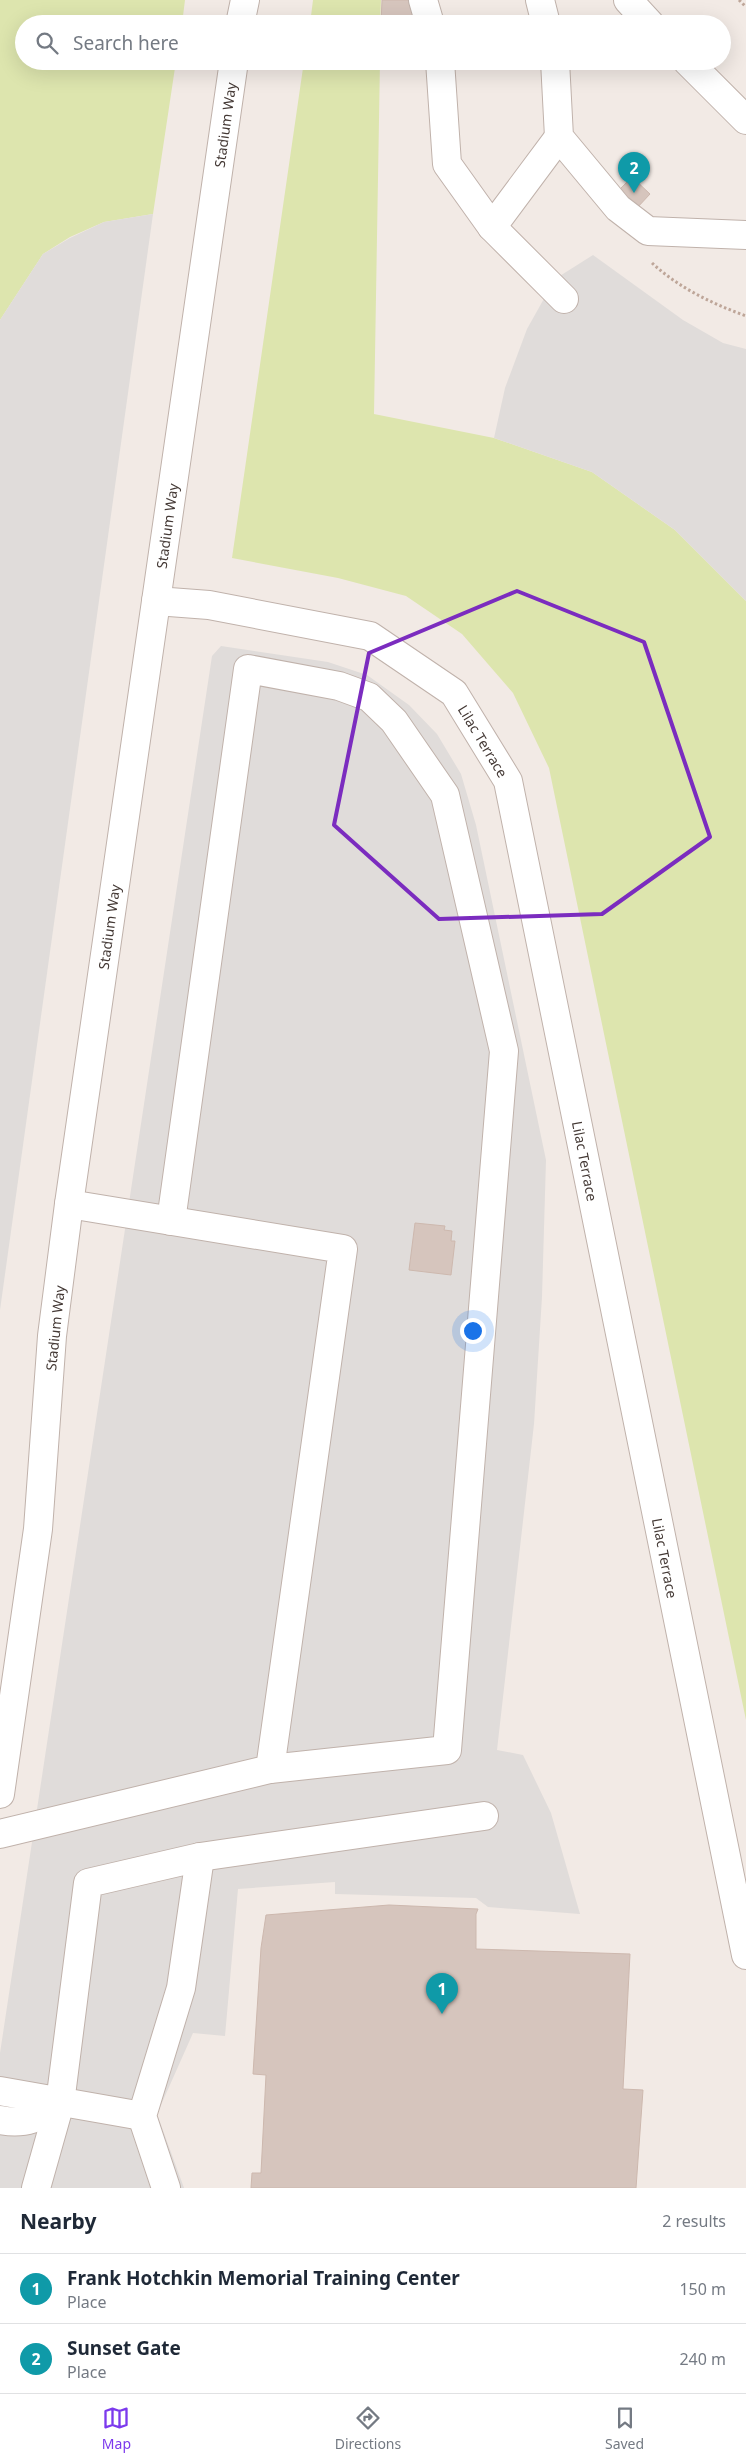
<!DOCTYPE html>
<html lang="en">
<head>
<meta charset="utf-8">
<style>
  body { margin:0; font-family:"Noto Sans",sans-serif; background:#f6f6f7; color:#1f2937 }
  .you { position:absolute; left:472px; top:1330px; width:18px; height:18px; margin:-12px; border:4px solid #fff; border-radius:50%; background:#1a73e8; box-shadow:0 0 0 8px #1a73e833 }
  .badge { display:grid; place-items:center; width:32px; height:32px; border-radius:50%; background:#7c3aed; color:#fff; font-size:16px; font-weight:700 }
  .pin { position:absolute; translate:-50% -41px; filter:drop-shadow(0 1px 2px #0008) }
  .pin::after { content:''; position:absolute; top:26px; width:18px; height:15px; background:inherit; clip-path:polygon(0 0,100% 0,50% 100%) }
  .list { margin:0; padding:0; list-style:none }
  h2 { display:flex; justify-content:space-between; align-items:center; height:65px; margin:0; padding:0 20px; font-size:21px }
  h2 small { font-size:16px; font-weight:400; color:#747a83 }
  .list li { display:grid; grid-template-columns:32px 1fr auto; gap:15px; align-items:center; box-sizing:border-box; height:70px; padding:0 20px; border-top:1px solid #e0e1e3 }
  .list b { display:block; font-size:19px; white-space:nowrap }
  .list p { margin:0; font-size:16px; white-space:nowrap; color:#747a83 }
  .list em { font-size:16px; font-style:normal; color:#747a83 }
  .icon { flex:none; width:28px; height:28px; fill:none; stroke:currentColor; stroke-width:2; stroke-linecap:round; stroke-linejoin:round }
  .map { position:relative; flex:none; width:746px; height:2188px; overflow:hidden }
  .search { position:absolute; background:#fff; box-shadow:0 5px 20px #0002; left:15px; right:15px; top:15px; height:55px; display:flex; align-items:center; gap:12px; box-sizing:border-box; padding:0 18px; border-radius:28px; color:#747a83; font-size:19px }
  .sheet { height:205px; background:#fff }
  nav { display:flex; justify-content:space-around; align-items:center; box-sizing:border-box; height:70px; border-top:1px solid #e0e1e3; background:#fff; font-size:14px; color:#747a83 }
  nav a { display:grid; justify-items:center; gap:2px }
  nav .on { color:#7c3aed }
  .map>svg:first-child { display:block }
  .green { fill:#dde5ae }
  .parking { fill:#e0dcda }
  .building { fill:#d6c5bd; stroke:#cdb8ae }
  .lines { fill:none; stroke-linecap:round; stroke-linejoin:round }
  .minor-casing { stroke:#c0b2ab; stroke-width:30 }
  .path { stroke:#bea699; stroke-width:3; stroke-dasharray:2.5 2.5; stroke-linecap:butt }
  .minor { stroke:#fff; stroke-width:28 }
  .marked { fill:none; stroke:#7b2cbf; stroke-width:4; stroke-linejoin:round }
  .labels { text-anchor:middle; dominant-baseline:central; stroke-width:4; stroke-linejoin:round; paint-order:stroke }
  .street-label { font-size:14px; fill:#443935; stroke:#fff }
</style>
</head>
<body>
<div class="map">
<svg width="746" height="2188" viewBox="0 0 746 2188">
  <rect width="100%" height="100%" fill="#f2eae5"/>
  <g class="green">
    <path d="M0 0H185L182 24H24V61H176L153 214 104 222 70 237 43 254 0 320Z"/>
    <path d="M313 0H381L380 24H310Z"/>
    <path d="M304 61H380L374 414 494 438 592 472 675 530 746 601V1720L549 768 513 693 462 634 406 596 338 578 232 558Z"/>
  </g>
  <g class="parking">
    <path d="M153 214 0 1310V320L43 254 70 238 104 222Z"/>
    <path d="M593 255 683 320 723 343 746 349V601L675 530 592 472 494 438 505 388 527 329 555 279Z"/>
    <path d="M221 646 328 662 367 675 409 705 437 734 461 774 476 825 546 1160 542 1297 534 1424 497 1750 523 1755 551 1813 580 1914 488 1907 476 1898 335 1894V1882L238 1889 225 2036 193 2033 157 2114 184 2188H0V2053L212 656Z"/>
  </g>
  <g class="building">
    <path d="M382 0H417L416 24H381Z"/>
    <path d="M632 177 650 194 636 209 618 191Z"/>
    <path d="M415 1223 445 1226 444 1230 452 1231 451 1241H455L451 1275 409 1270Z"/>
    <path d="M389 1905 478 1909 476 1914V1949L630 1954 623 2089 643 2090 636 2188H251L252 2173H261L266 2075 253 2074 261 1948 266 1915Z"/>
  </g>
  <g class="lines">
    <defs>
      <g id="minor">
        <path d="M423 0 430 24"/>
        <path d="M540 0 546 24"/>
        <path d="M628 0 650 24"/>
        <path d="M240 24 245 0"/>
        <path d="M440 61 447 164 492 227 564 299"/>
        <path d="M555 61 559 137 618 208 648 231 746 235"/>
        <path d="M687 61 746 120"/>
        <path d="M492 227 559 137"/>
        <path d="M156 601 209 605 370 636 454 693 508 781 746 1955"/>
        <path d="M171 1221 248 669 339 686 369 697 394 721 445 795 504 1051 447 1750 270 1769"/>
        <path d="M0 1794 38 1529 52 1336 69 1204 234 61"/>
        <path d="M0 1834 270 1769 343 1249 69 1204"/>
        <path d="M0 2091 142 2116"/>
        <path d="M0 2120C25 2125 40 2118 60 2103"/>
        <path d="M36 2188 60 2103 88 1883 200 1857 484 1816"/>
        <path d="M166 2188 142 2116 181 1988 200 1857"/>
      </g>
    </defs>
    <use href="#minor" class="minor-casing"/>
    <g class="path">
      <path d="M739 0 746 7"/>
      <path d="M652 263C679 288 711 303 746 316"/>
    </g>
    <use href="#minor" class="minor"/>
  </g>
  <path class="marked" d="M517 591 644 642 710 837 602 914 439 919 334 825 369 653Z"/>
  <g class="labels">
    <g class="street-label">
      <text transform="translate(225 125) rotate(-82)">Stadium Way</text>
      <text transform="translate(167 526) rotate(-82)">Stadium Way</text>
      <text transform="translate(483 741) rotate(59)">Lilac Terrace</text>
      <text transform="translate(109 927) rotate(-82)">Stadium Way</text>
      <text transform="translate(585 1161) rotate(79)">Lilac Terrace</text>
      <text transform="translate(55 1328) rotate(-84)">Stadium Way</text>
      <text transform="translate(665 1558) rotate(79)">Lilac Terrace</text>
    </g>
  </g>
</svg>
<div class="you"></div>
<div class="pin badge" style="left:442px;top:2014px;background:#0f9aa8">1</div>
<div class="pin badge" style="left:634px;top:193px;background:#0f9aa8">2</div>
<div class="search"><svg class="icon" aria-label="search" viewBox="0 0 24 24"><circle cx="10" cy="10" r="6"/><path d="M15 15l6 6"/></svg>Search here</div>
</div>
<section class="sheet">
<h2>Nearby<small>2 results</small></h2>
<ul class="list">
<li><span class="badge" style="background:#0f9aa8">1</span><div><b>Frank Hotchkin Memorial Training Center</b><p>Place</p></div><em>150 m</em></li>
<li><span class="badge" style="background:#0f9aa8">2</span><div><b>Sunset Gate</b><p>Place</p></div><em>240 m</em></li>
</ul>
</section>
<nav>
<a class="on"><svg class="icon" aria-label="map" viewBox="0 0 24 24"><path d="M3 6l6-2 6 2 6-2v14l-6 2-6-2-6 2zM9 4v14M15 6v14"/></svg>Map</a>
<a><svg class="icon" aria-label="directions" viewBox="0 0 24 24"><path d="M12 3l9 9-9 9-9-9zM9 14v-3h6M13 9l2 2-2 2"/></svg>Directions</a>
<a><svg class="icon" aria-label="saved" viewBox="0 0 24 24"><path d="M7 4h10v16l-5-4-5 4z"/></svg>Saved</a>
</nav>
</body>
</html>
